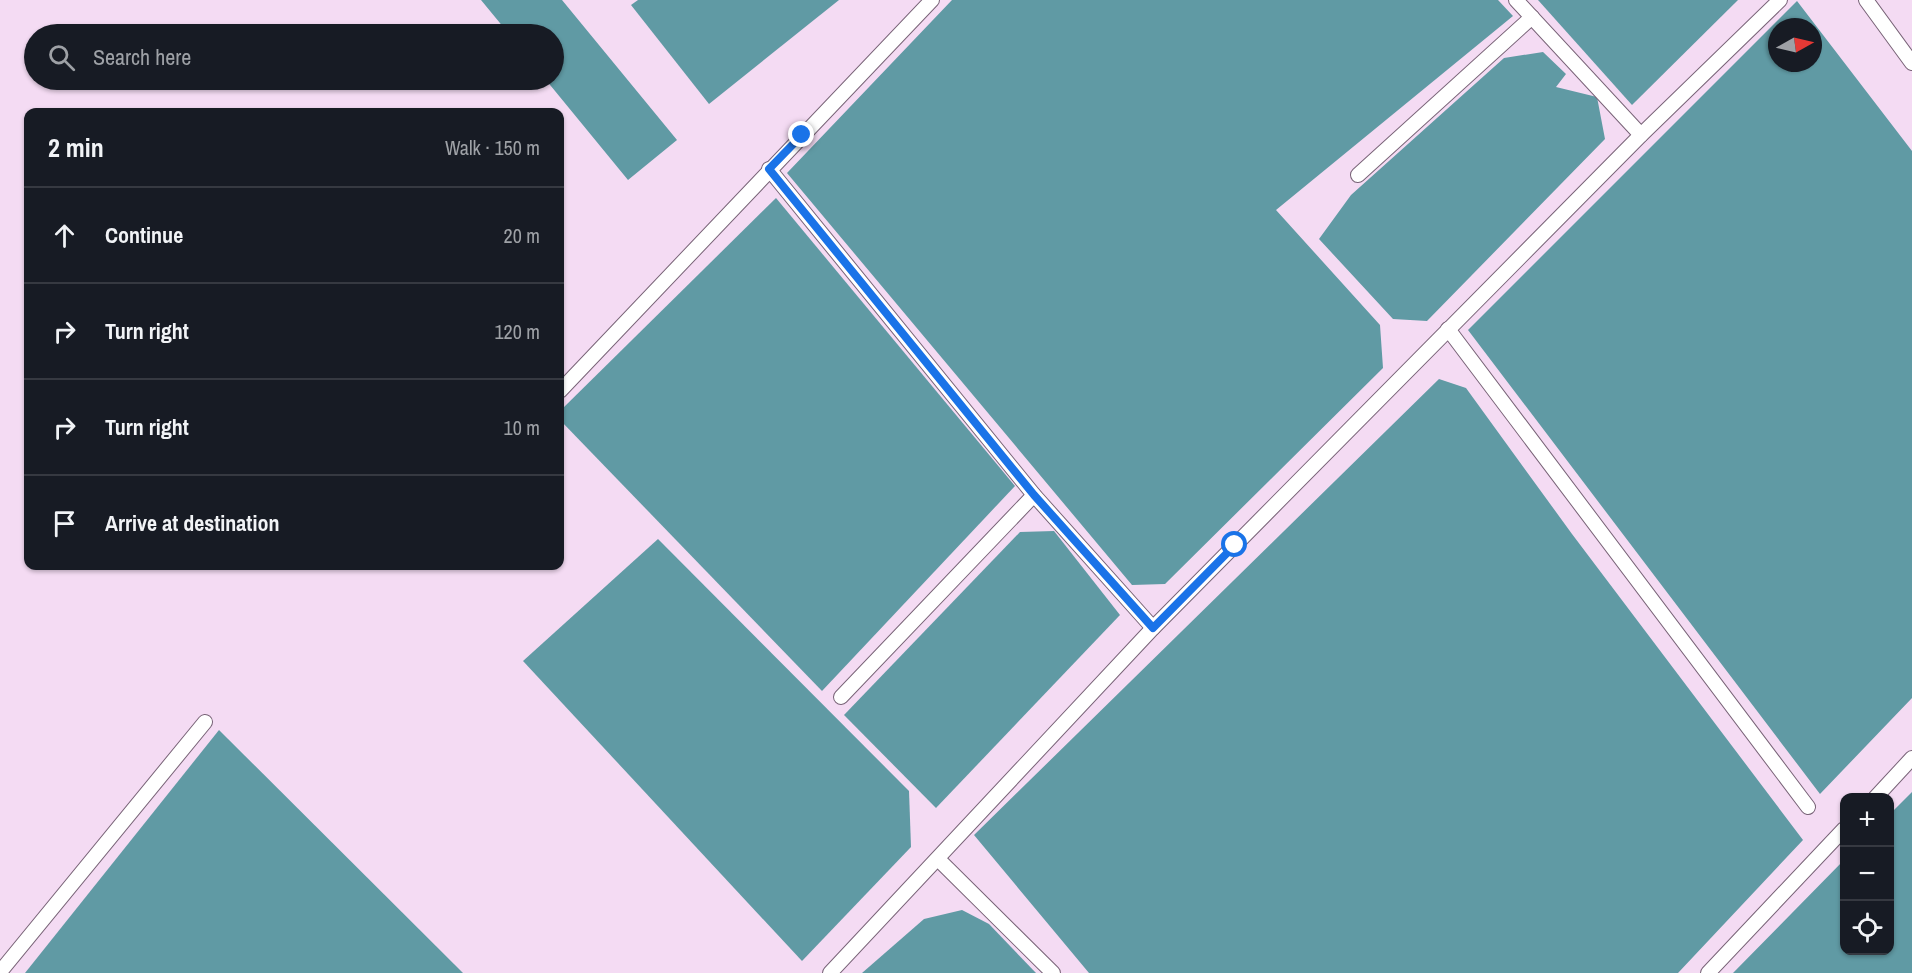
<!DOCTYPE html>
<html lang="en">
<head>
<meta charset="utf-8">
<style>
  body { margin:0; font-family:"Archivo Narrow",sans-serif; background:#242831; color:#f1f3f6 }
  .controls { position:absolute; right:18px; bottom:18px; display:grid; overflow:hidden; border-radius:12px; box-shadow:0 2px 4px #0004 }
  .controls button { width:54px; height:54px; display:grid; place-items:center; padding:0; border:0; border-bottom:2px solid #363941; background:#171b24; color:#f1f3f6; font:30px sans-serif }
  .compass { position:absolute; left:1768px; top:18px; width:54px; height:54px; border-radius:50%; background:#171b24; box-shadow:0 2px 4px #0004; rotate:82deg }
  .stop { position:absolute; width:18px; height:18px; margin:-14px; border:4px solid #1a73e8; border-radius:50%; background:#fff }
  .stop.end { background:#1a73e8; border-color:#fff; box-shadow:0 2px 6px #0008 }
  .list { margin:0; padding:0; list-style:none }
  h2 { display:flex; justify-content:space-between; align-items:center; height:78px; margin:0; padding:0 24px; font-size:26px }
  h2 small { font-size:20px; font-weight:400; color:#9ea1a6 }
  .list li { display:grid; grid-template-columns:39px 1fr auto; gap:18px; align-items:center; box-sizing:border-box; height:96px; padding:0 24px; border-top:2px solid #363941 }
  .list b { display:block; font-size:22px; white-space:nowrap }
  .list em { font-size:20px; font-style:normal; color:#9ea1a6 }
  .icon { flex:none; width:33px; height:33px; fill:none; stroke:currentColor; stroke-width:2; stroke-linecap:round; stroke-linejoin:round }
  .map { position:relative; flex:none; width:1912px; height:973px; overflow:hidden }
  .search { position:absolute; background:#171b24; box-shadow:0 2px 4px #0004; left:24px; top:24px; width:540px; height:66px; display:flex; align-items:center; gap:15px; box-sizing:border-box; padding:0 21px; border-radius:33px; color:#9ea1a6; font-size:22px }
  .panel { position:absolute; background:#171b24; box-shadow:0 2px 4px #0004; left:24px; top:108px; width:540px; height:462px; border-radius:12px }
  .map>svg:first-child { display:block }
  .water { fill:#609aa4; fill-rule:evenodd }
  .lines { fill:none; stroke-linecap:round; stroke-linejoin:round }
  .service-casing { stroke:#786377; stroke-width:16 }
  .service { stroke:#fff; stroke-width:14 }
  .route { stroke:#1a73e8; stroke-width:8 }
</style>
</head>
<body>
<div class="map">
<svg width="1912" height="973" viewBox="0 0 1912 973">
  <rect width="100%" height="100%" fill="#f4dbf3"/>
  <g class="water">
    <path d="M481 0H562L677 140 628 180 546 80H554V34H509Z"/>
    <path d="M638 0H839L709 104 631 5Z"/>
    <path d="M952 0H1498L1513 16 1276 210 1380 325 1383 368 1165 584 1132 585 787 173Z"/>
    <path d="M1538 0H1738L1632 105Z"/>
    <path d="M1797 1 1912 151V698L1820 794 1468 330ZM1777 27H1813V63H1777Z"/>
    <path d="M1543 52 1566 74 1556 87 1597 97 1605 139 1427 321 1393 319 1319 239 1351 195 1504 58Z"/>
    <path d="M776 198 1015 486 822 691 560 420V411Z"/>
    <path d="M1439 379 1466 388 1572 534 1803 840 1678 973H1089L974 835Z"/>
    <path d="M1054 531 1120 615 936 808 844 715 1020 532Z"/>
    <path d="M658 539 909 791 911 847 802 961 523 661Z"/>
    <path d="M219 730 463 973H25Z"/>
    <path d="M1912 792V973H1733L1844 860V950H1890V814Z"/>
    <path d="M962 910 989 924 1036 973H862L924 919Z"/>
  </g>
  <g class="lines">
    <defs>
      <g id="service">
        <path d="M1516 0 1641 135"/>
        <path d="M1866 0 1912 63"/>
        <path d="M769 169 1034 495 1153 628"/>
        <path d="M1358 175 1532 17"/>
        <path d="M1448 329 1808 807"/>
        <path d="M560 391 932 0"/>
        <path d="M841 697 1034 495"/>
        <path d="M1875 798 1912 758"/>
        <path d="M938 859 1053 973"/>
        <path d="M0 972 205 722"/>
        <path d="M830 973 1153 628 1641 135 1780 0"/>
        <path d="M1708 973 1844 829"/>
      </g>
    </defs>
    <use href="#service" class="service-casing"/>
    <use href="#service" class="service"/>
  </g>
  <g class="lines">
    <path class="route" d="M802 135 769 169 1034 495 1153 628 1235 545"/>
  </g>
</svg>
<div class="controls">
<button>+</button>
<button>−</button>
<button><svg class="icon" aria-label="locate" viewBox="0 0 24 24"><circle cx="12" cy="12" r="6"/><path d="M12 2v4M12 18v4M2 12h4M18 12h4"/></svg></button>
</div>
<svg class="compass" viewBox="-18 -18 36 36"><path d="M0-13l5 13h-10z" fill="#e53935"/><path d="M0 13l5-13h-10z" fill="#9ea1a6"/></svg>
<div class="stop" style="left:1235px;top:545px"></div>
<div class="stop end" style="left:802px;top:135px"></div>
<div class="search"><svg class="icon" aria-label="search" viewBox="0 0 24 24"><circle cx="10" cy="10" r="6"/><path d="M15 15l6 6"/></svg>Search here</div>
<section class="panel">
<h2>2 min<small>Walk · 150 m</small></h2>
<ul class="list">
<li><svg class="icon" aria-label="ahead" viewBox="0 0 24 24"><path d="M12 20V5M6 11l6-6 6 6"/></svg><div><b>Continue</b></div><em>20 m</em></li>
<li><svg class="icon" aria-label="right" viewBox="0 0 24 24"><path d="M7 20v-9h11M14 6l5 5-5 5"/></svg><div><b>Turn right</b></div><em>120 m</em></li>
<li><svg class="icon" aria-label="right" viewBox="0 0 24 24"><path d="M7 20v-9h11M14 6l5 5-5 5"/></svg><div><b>Turn right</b></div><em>10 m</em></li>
<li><svg class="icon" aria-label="arrive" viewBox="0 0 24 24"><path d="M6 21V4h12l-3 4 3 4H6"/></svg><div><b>Arrive at destination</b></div></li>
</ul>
</section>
</div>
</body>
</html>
